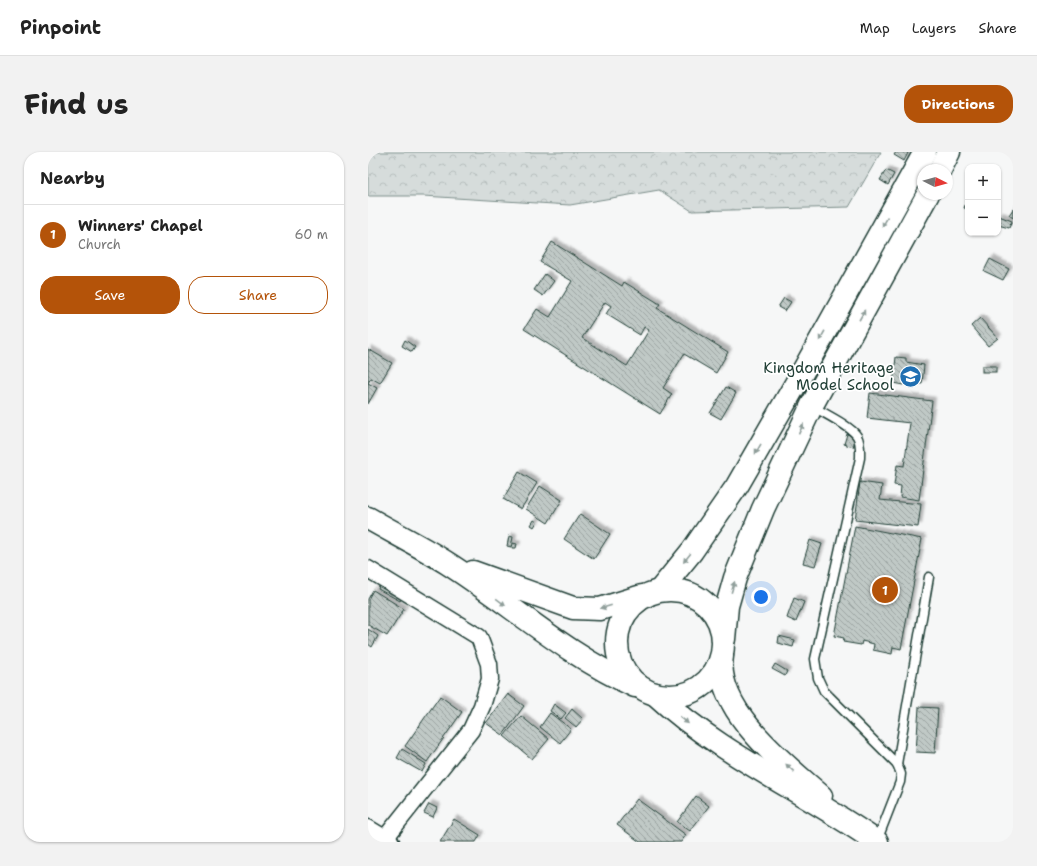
<!DOCTYPE html>
<html lang="en">
<head>
<meta charset="utf-8">
<style>
  body { margin:0; font-family:"Shantell Sans",sans-serif; background:#f2f2f2; color:#222 }
  .controls { position:absolute; right:12px; top:12px; display:grid; overflow:hidden; border-radius:8px; box-shadow:0 1px 3px #0004 }
  .controls button { width:36px; height:36px; display:grid; place-items:center; padding:0; border:0; border-bottom:1px solid #e0e0e0; background:#fff; color:#222; font:20px sans-serif }
  .compass { position:absolute; left:549px; top:12px; width:36px; height:36px; border-radius:50%; background:#fff; box-shadow:0 1px 3px #0004; rotate:96deg }
  .you { position:absolute; left:393px; top:445px; width:14px; height:14px; margin:-10px; border:3px solid #fff; border-radius:50%; background:#1a73e8; box-shadow:0 0 0 6px #1a73e833 }
  .badge { display:grid; place-items:center; width:26px; height:26px; border-radius:50%; background:#b45309; color:#fff; font-size:13px; font-weight:700 }
  .pin { position:absolute; translate:-50% -50%; border:2px solid #fff; box-shadow:0 1px 4px #0006 }
  .list { margin:0; padding:0; list-style:none }
  h2 { display:flex; justify-content:space-between; align-items:center; height:52px; margin:0; padding:0 16px; font-size:17px }
  h2 small { font-size:13px; font-weight:400; color:#767676 }
  .list li { display:grid; grid-template-columns:26px 1fr auto; gap:12px; align-items:center; box-sizing:border-box; height:60px; padding:0 16px; border-top:1px solid #e0e0e0 }
  .list b { display:block; font-size:15px; white-space:nowrap }
  .list p { margin:0; font-size:13px; white-space:nowrap; color:#767676 }
  .list em { font-size:13px; font-style:normal; color:#767676 }
  .actions { display:flex; gap:8px; padding:12px 16px }
  .actions a { flex:1; padding:9px 0; border:1px solid #b45309; border-radius:16px; text-align:center; font-size:14px; color:#b45309 }
  .actions .main { background:#b45309; color:#fff }
  .map { position:relative; flex:none; width:645px; height:690px; overflow:hidden; border-radius:16px }
  header { display:flex; align-items:center; gap:24px; box-sizing:border-box; height:56px; padding:0 20px; background:#fff; border-bottom:1px solid #e0e0e0 }
  header strong { font-size:19px }
  nav { display:flex; gap:22px; margin-inline-start:auto; font-size:14px }
  .intro { display:flex; align-items:center; justify-content:space-between; box-sizing:border-box; height:96px; padding:0 24px }
  h1 { margin:0; font-size:28px }
  .button { padding:10px 18px; border-radius:16px; background:#b45309; color:#fff; font-size:14px; font-weight:700 }
  main { display:flex; gap:24px; padding:0 24px }
  aside { flex:1; background:#fff; border-radius:16px; box-shadow:0 1px 3px #0004 }
  .map>svg:first-child { display:block }
  .park { fill:url(#park-crowns); stroke:#7a8c88 }
  .building { fill:url(#building-back-hatch); stroke:#1f3d34; fill-rule:evenodd; filter:url(#shadow) }
  .lines { fill:none; stroke-linecap:round; stroke-linejoin:round }
  .lane-casing { stroke:#1f3d34; stroke-width:11 }
  .street-casing { stroke:#1f3d34; stroke-width:19 }
  .secondary-casing { stroke:#1f3d34; stroke-width:25 }
  .highway-casing { stroke:#1f3d34; stroke-width:25 }
  .lane { stroke:#fff; stroke-width:8 }
  .street { stroke:#fff; stroke-width:16 }
  .secondary { stroke:#fff; stroke-width:22 }
  .highway { stroke:#fff; stroke-width:22 }
  .oneway { fill:#8f9e9a }
  .labels { text-anchor:middle; dominant-baseline:central; stroke-width:3.5; stroke-linejoin:round; paint-order:stroke }
  .poi-label { font-size:15px; fill:#1f3d34; stroke:#fff; text-anchor:end }
</style>
</head>
<body>
<header>
<strong>Pinpoint</strong>
<nav><a>Map</a><a>Layers</a><a>Share</a></nav>
</header>
<div class="intro"><h1>Find us</h1><a class="button">Directions</a></div>
<main>
<aside>
<h2>Nearby<small></small></h2>
<ul class="list">
<li><span class="badge">1</span><div><b>Winners' Chapel</b><p>Church</p></div><em>60 m</em></li>
</ul>
<div class="actions"><a class="main">Save</a><a>Share</a></div>
</aside>
<div class="map">
<svg width="645" height="690" viewBox="0 0 645 690">
  <defs>
    <pattern id="park-crowns" width="20" height="18" patternUnits="userSpaceOnUse"><rect width="20" height="18" fill="#d6dcdb"/><path d="M2 6a3 3 0 1 1 6 0M12 15a3 3 0 1 1 6 0" fill="none" stroke="#b7bebd"/></pattern>
    <pattern id="building-back-hatch" width="6" height="6" patternUnits="userSpaceOnUse"><rect width="6" height="6" fill="#c0c9c6"/><path d="M-1 5l2 2M0 0l6 6M5-1l2 2" fill="none" stroke="#9ba4a2"/></pattern>
    <filter id="shadow"><feDropShadow dx="3.5" dy="-3.5" stdDeviation="1" flood-color="#0004"/></filter>
  </defs>
  <rect width="100%" height="100%" fill="#f6f7f7"/>
  <filter id="ink" filterUnits="userSpaceOnUse"><feTurbulence type="fractalNoise" baseFrequency=".025" numOctaves="2"/><feDisplacementMap in="SourceGraphic" scale="8" xChannelSelector="R" yChannelSelector="G"/><feConvolveMatrix kernelMatrix="1 2 1 2 8 2 1 2 1" color-interpolation-filters="sRGB"/></filter>
  <g filter="url(#ink)">
    <path class="park" d="M0 0H513L481 55 324 59 291 38 202 53 55 44H0Z"/>
    <g class="building">
      <path d="M528 0H539L540 1 536 9 526 3Z"/>
      <path d="M518 18 526 22 520 33 512 28Z"/>
      <path d="M600 45V57L596 56Z"/>
      <path d="M645 57V66L641 63Z"/>
      <path d="M631 64 644 69 641 76 630 73Z"/>
      <path d="M184 90 254 134 256 130 292 152 289 156 360 200 348 221 316 202 295 236 304 242 292 262 156 177 169 157 182 165 204 129 172 110ZM237 150 243 154 238 162 272 183 276 175 281 178 259 214 214 186Z"/>
      <path d="M622 107 641 117 635 128 616 119Z"/>
      <path d="M177 122 186 129 175 144 166 138Z"/>
      <path d="M416 146 423 150 417 159 410 155Z"/>
      <path d="M612 166 630 186 620 194 603 174Z"/>
      <path d="M37 188 47 195 44 200 34 194Z"/>
      <path d="M0 197 24 211 12 231 3 226 0 231 9 236 0 252Z"/>
      <path d="M528 205 538 206V210L556 213 554 232 536 230 535 233 525 231Z"/>
      <rect x="614" y="214" width="14" height="6"/>
      <path d="M358 235 368 241 353 267 342 261Z"/>
      <path d="M502 241 564 249 551 348 532 345 533 334 526 333 529 313 536 314 542 271 499 266Z"/>
      <path d="M479 282 488 285 485 295 476 292Z"/>
      <path d="M151 320 169 331 153 357 135 347Z"/>
      <path d="M492 330 514 333 512 348 553 352 550 375 487 368Z"/>
      <path d="M172 334 194 348 180 371 158 357Z"/>
      <path d="M212 362 242 382 226 407 196 387Z"/>
      <path d="M166 368 169 370 166 375 163 373Z"/>
      <path d="M487 374 554 387 533 497 525 495 524 502 505 498 506 492 494 489 493 493 475 490 476 486 466 484Z"/>
      <path d="M141 384 145 385 143 395 139 394Z"/>
      <path d="M442 388 454 392 447 414 435 411Z"/>
      <path d="M145 391 149 392 148 396H144Z"/>
      <path d="M12 432 35 444 32 449 10 437Z"/>
      <path d="M5 438 36 457 19 484 0 473V447Z"/>
      <path d="M426 446 436 450 428 470 419 466Z"/>
      <path d="M0 477 10 484 4 495 0 492Z"/>
      <path d="M411 484 427 488 425 495 410 491Z"/>
      <path d="M407 512 419 519 417 524 404 517Z"/>
      <path d="M140 542 156 554 135 583 118 571Z"/>
      <path d="M72 544 94 560 59 610 37 594Z"/>
      <path d="M186 552 198 561 193 567 182 559Z"/>
      <path d="M551 555 570 556 567 601 548 600Z"/>
      <path d="M204 557 215 567 208 575 197 566Z"/>
      <path d="M182 561 203 577 192 591 172 575Z"/>
      <path d="M153 564 181 587 164 607 136 584Z"/>
      <path d="M34 597 58 612 54 620 29 606Z"/>
      <path d="M328 644 341 654 322 679 309 670Z"/>
      <path d="M269 647 318 683 313 690H272L249 673Z"/>
      <path d="M61 652 69 656 65 665 56 661Z"/>
      <path d="M86 667 112 683 108 690H72Z"/>
    </g>
    <g class="lines">
      <defs>
        <g id="lane">
          <path d="M444 254C455 261 483 274 489 284 493 291 492 299 492 306L447 507 450 526 456 539 529 612 533 622 532 630 509 689"/>
          <path d="M529 612 561 425"/>
        </g>
        <g id="street">
          <path d="M0 417 111 485 121 512 122 527 114 554 103 578 14 690"/>
          <path d="M0 676 23 690"/>
        </g>
        <g id="secondary">
          <path d="M572 18 581 0"/>
          <path d="M293 437 324 399 369 334 434 221 557 0"/>
          <path d="M356 487 359 454 367 426 395 357 444 253 560 42"/>
        </g>
        <g id="highway">
          <path d="M0 366C26 381 54 395 79 411 142 451 198 503 267 534"/>
          <path d="M105 420 205 456 232 457 274 444"/>
          <circle cx="302" cy="491" r="53"/>
          <path d="M354 504C346 558 417 612 453 644"/>
          <path d="M287 542C353 603 436 639 509 690"/>
        </g>
      </defs>
      <use href="#lane" class="lane-casing"/>
      <use href="#street" class="street-casing"/>
      <use href="#secondary" class="secondary-casing"/>
      <use href="#highway" class="highway-casing"/>
      <use href="#lane" class="lane"/>
      <use href="#street" class="street"/>
      <use href="#secondary" class="secondary"/>
      <use href="#highway" class="highway"/>
    </g>
    <defs><path id="oneway-solid" d="M-6-.8H1V-3.2L6.5 0L1 3.2V.8H-6Z"/></defs>
    <g class="oneway">
      <use href="#oneway-solid" transform="translate(517 70) rotate(119)"/>
      <use href="#oneway-solid" transform="translate(494 163) rotate(-61)"/>
      <use href="#oneway-solid" transform="translate(454 184) rotate(119)"/>
      <use href="#oneway-solid" transform="translate(433 277) rotate(-65)"/>
      <use href="#oneway-solid" transform="translate(390 297) rotate(120)"/>
      <use href="#oneway-solid" transform="translate(319 406) rotate(129)"/>
      <use href="#oneway-solid" transform="translate(365 435) rotate(-73)"/>
      <use href="#oneway-solid" transform="translate(133 450) rotate(36)"/>
      <use href="#oneway-solid" transform="translate(238 455) rotate(164)"/>
      <use href="#oneway-solid" transform="translate(316 568) rotate(40)"/>
      <use href="#oneway-solid" transform="translate(422 616) rotate(-137)"/>
    </g>
  </g>
  <defs>
    <symbol id="school-disc" viewBox="-11 -11 22 22"><circle r="9.5" fill="#1f6fb2" stroke="#fff"/><path d="M0-5L7-2L0 1L-7-2ZM-4 1L0 2.5L4 1V4Q0 6-4 4Z" fill="#fff"/></symbol>
  </defs>
  <g fill-rule="evenodd">
    <use href="#school-disc" x="530" y="212" width="25" height="25"/>
  </g>
  <g class="labels">
    <g class="poi-label">
      <text x="526" y="216">Kingdom Heritage<tspan x="526" dy="17">Model School</tspan></text>
    </g>
  </g>
</svg>
<div class="controls">
<button>+</button>
<button>−</button>
</div>
<svg class="compass" viewBox="-18 -18 36 36"><path d="M0-13l5 13h-10z" fill="#e53935"/><path d="M0 13l5-13h-10z" fill="#767676"/></svg>
<div class="you"></div>
<div class="pin badge" style="left:517px;top:438px">1</div>
</div>
</main>
</body>
</html>
